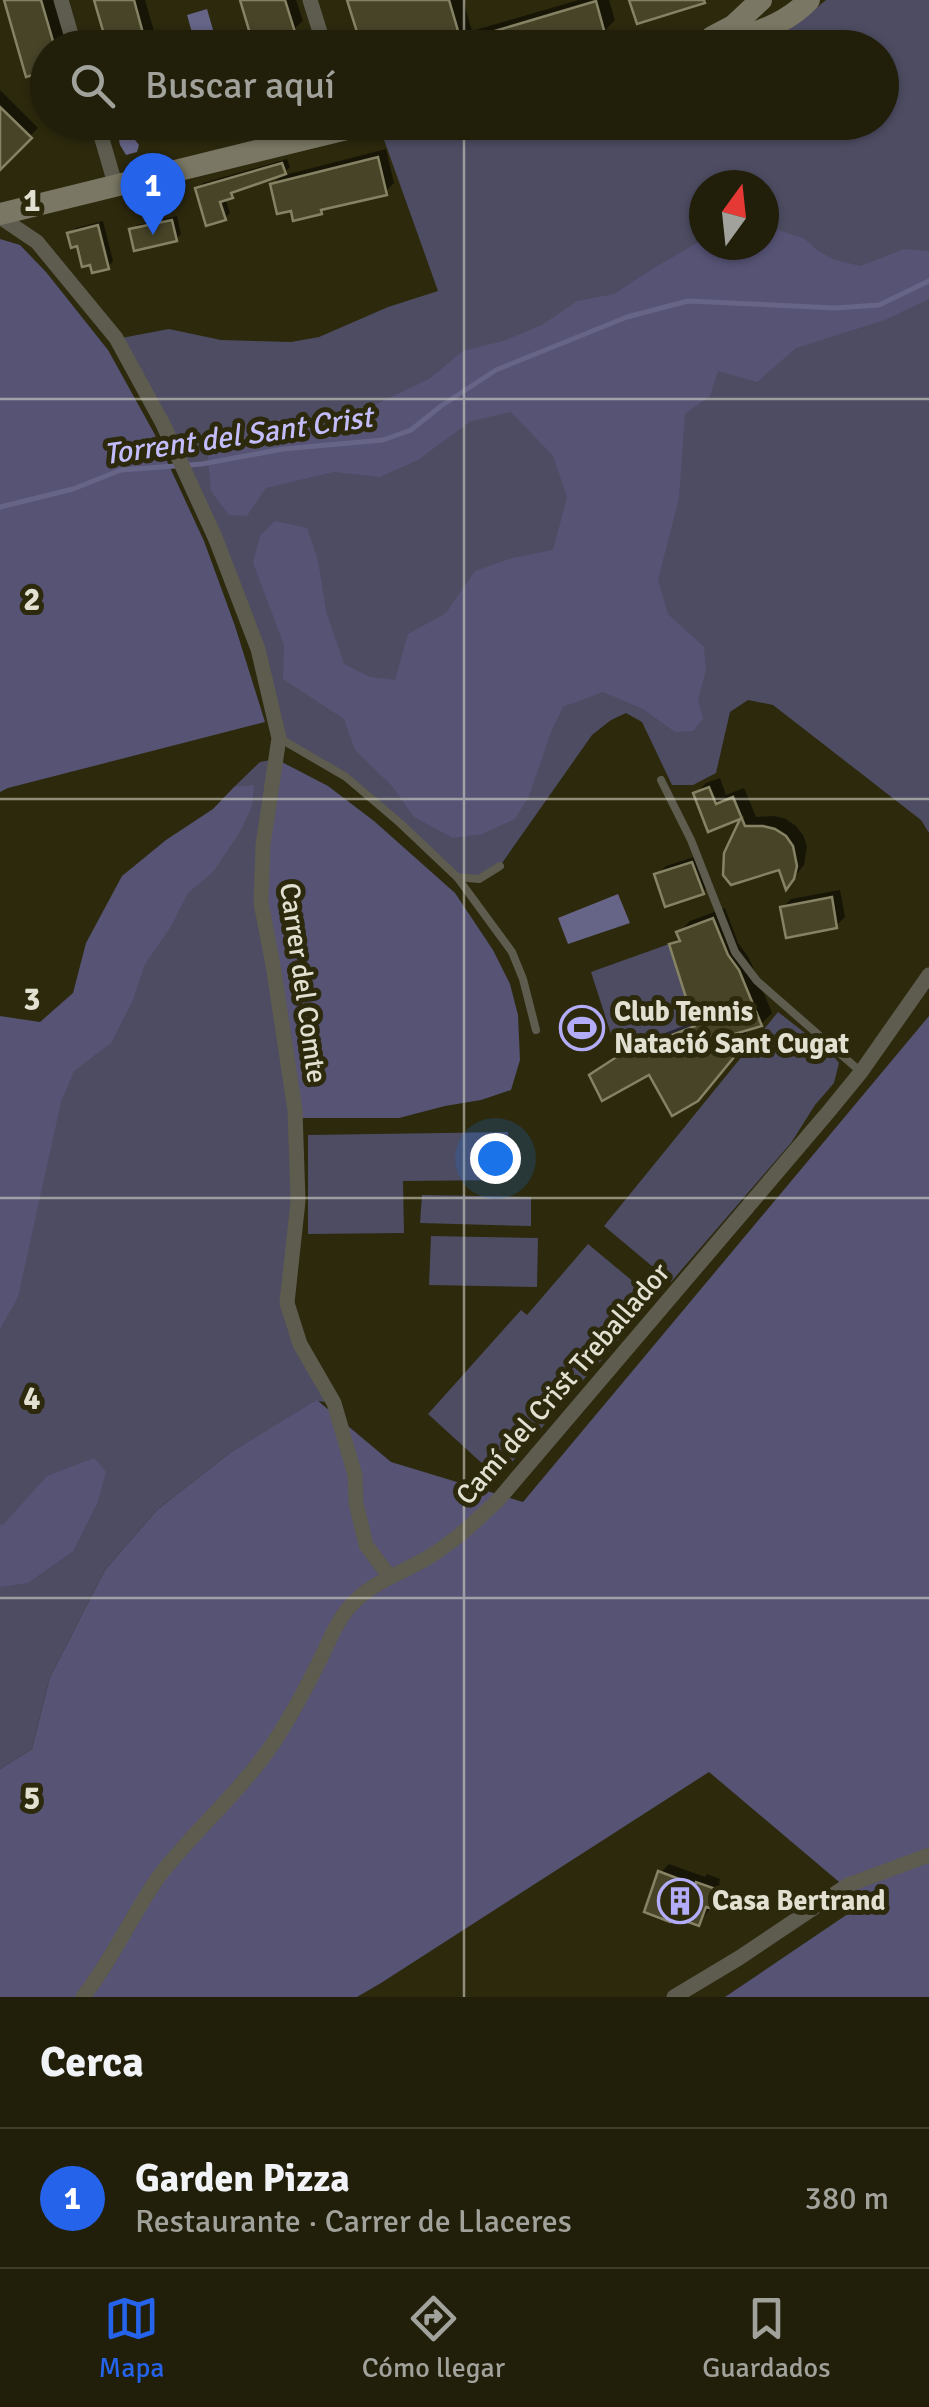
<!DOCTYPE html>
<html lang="es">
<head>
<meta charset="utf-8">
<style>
  body { margin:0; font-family:Signika,sans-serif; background:#292713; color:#f1f3f6 }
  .compass { position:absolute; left:689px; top:170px; width:90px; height:90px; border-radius:50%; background:#211f0a; box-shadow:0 2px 8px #0004; rotate:15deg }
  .you { position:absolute; left:495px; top:1158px; width:35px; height:35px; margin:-25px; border:8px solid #fff; border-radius:50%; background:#1a73e8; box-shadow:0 0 0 15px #1a73e833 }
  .badge { display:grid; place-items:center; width:65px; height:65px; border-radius:50%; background:#2563eb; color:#fff; font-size:32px; font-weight:700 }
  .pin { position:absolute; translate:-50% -82px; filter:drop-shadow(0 2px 5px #0008) }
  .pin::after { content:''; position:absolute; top:52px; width:35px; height:30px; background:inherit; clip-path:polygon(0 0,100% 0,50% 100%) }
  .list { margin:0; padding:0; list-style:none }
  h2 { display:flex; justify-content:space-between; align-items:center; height:130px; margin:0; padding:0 40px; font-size:42px }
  h2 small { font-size:32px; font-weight:400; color:#a2a29c }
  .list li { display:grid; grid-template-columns:65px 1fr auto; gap:30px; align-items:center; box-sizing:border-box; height:140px; padding:0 40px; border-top:2px solid #3e3d2b }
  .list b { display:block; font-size:38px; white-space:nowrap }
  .list p { margin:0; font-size:32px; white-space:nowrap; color:#a2a29c }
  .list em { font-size:32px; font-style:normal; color:#a2a29c }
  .icon { flex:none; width:55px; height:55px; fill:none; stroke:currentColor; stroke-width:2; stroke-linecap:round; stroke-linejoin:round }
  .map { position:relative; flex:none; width:929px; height:1997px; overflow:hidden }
  .search { position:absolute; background:#211f0a; box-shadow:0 2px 8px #0004; left:30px; right:30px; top:30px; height:110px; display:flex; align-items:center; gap:25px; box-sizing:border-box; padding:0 35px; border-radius:55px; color:#a2a29c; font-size:38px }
  .sheet { height:270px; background:#211f0a }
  nav { display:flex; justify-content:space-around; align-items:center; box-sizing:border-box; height:140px; border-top:2px solid #3e3d2b; background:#211f0a; font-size:28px; color:#a2a29c }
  nav a { display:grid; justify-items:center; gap:5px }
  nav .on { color:#2563eb }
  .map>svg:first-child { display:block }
  .green { fill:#4d4c62; fill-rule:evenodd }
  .forest { fill:#565375 }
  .water { fill:#666487 }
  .shadow { fill:#0007 }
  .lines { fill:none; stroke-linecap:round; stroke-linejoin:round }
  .stream { stroke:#666487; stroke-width:5 }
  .building { fill:#474428; stroke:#868365; stroke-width:2.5 }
  .service { stroke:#5d5c4f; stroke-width:8 }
  .minor { stroke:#5d5c4f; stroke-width:15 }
  .secondary { stroke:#7a7864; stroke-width:22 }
  .grid { fill:none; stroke:#e2e0d0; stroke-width:2.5; stroke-opacity:0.55 }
  .labels { text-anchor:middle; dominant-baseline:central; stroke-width:10; stroke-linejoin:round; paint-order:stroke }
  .street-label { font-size:28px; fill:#e2e0d0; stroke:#2c290d }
  .poi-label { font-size:28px; font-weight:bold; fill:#e2e0d0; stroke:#2c290d; text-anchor:start }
  .water-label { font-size:30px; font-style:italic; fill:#c3befb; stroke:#2c290d }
  .grid-label { font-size:32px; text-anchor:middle; font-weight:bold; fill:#e2e0d0; stroke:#2c290d; stroke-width:10; stroke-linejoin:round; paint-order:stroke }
</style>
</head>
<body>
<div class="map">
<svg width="929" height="1997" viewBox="0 0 929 1997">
  <rect width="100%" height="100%" fill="#2c290d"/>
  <g class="green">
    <path d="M826 0H929V833L921 820 773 705 748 700 730 712 716 773 693 785H672L642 722 626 713 611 720 592 735 500 866 479 879 457 877 346 777 279 738 258 649 116 339 169 329 221 340 291 342 319 337 388 307 438 291 378 123 882 122V48L679 47 802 20ZM704 185H764V245H704Z"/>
    <path d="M276 759 295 1110 287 1303 334 1403 317 1401 231 1452 157 1510 105 1570 50 1677 32 1749 0 1769V1090L207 841 234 787 260 762Z"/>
    <path d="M669 944 695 1026 618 1056 591 972Z"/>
    <path d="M778 1012 831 1053 839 1063 834 1083 815 1105 791 1143 671 1282 604 1226Z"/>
    <path d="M508 1132V1180L403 1181 404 1233 308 1234V1135Z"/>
    <path d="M422 1195 531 1197V1226L420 1223Z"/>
    <path d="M431 1236 538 1238 537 1287 429 1285Z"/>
    <path d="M588 1244 653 1298 594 1369 571 1352 591 1371 498 1478 428 1414 521 1310 527 1315Z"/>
  </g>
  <g class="forest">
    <path d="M764 225 805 239 818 251 835 260 861 266 904 249 929 251V299L885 320 796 348 757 382 718 371 710 396 685 414 679 498 658 580 668 614 704 647 706 670 698 699 703 719 693 731 675 732 643 709 603 692 563 707 551 732 529 796 515 819 482 834 453 838 414 817 392 786 355 750 344 719 283 679 284 645 253 563 260 536 275 521 307 528 318 560 326 611 344 664 370 677 395 680 408 634 446 613 475 571 512 558 553 550 567 497 553 456 511 412 471 421 418 460 380 477 334 472 266 488 247 516 229 515 211 491 206 440 267 420 312 419 353 415 429 379 463 351 503 341 542 325 577 301 614 294 657 266 704 239V245H764Z"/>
    <path d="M0 239 20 245 46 272 108 350 154 433 204 541 235 626 265 722 8 788 0 792Z"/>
    <path d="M276 759 328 786 374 821 455 893 493 950 510 984 518 1015 520 1060 511 1090 481 1100 445 1106 399 1118H296L261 903Z"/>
    <path d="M254 785 252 806 240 832 213 872 188 893 170 928 145 964 132 1002 111 1043 74 1071 61 1102 18 1297 0 1329V1016L40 1022 73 993 86 943 122 876 166 840 213 809 234 787Z"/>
    <path d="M929 1016V1997H725L864 1903 709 1772 381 1983 357 1997H0V1769L32 1749 50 1677 105 1570 157 1510 231 1452 317 1400 391 1462 523 1502Z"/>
    <path d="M94 1458 106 1472 98 1501 73 1551 28 1583 0 1587V1524L3 1525 47 1476Z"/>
  </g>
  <g class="water">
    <path d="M207 9 218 47H196L187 15Z"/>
    <path d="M124 125 129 128 131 135 139 145 137 152 126 155 120 145 117 130Z"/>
    <path d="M618 894 630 923 568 944 558 918Z"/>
  </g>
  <g class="shadow">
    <path d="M6 0H56L70 48H48Z"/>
    <path d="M97 0H145L159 48H111Z"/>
    <path d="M242 0H296L303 21 293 30 281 35 283 48H257Z"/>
    <path d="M408 0H463L472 31 579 0H609L615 20 604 31 423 48Z"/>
    <path d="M0 90 38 128 0 167Z"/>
    <path d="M140 122H169L142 130Z"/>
    <path d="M386 149 394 183 385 192 325 206 320 211 292 208 272 185 281 176Z"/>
    <path d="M287 159 290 167 281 176 285 172 236 191 225 198 230 213 225 218 198 188 203 183Z"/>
    <path d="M177 216 181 234 176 239 132 230 137 225Z"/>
    <path d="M103 221 113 261 108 267 70 233 76 228Z"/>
    <path d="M720 778 726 795 744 788 756 817 775 816 786 819 796 826 803 835 807 846 804 865 787 886 780 867 726 854 745 815 710 828 696 793 706 783Z"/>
    <path d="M700 855 712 883 703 892 657 875 666 866Z"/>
    <path d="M840 890 845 917 836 926 782 908 791 899Z"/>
    <path d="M725 908 738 943 749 958 772 1013 761 1024 744 1029 749 1038 708 1087 650 1072 592 1075 604 1064 632 1046 696 1021 672 945 681 936 679 932 690 921Z"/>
    <path d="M669 1864 705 1877 707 1874 720 1879 719 1884 723 1886 719 1897 699 1923 660 1873Z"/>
  </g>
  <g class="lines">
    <path class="stream" d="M0 507 73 489 121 470 202 464 283 449 383 440 411 430 441 406 496 370 627 317 688 301 835 308 879 305 929 281"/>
  </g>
  <g class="building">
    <path d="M4 0H41L55 48H48V71L26 77Z"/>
    <path d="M94 0H134L147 48H108Z"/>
    <path d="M240 0H285L295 32 254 47Z"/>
    <path d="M347 0H449L461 41 596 1 605 34 558 48H362Z"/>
    <path d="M629 0H704L705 3 637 24Z"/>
    <path d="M0 107 32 138 0 170Z"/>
    <path d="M378 157 387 195 321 210 322 214 293 221 291 211 277 214 270 184Z"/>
    <path d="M282 163 286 174 231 193 233 198 220 202 226 220 206 226 195 188Z"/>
    <path d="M172 220 177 241 134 251 129 229Z"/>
    <path d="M98 225 109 269 92 273 90 265 82 267 77 246 71 248 67 233Z"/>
    <path d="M709 787 716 804 733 797 745 826H763L775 829 786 836 793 846 797 866 794 879 786 890 779 870 731 885 723 875 724 853 740 819 708 832 693 793Z"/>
    <path d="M692 862 704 894 665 907 654 874Z"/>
    <path d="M832 897 837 928 786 938 780 907Z"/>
    <path d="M713 918 728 955 739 970 762 1026 731 1035 739 1051 698 1101 672 1116 649 1075 602 1101 589 1075 618 1056 695 1026 669 944 680 941 676 932Z"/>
    <path d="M658 1871 695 1885 696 1882 713 1888 712 1893 715 1895 710 1908 706 1907 699 1926 677 1918 672 1917 670 1922 644 1912Z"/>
  </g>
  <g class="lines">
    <g class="service">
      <path d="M279 738 346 777 400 823 457 877 479 879 500 866"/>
      <path d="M661 780 691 840 735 952 757 981 861 1072"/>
      <path d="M457 877 512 952 523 979 536 1030"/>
    </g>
    <g class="minor">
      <path d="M61 0 75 48"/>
      <path d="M310 0 325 48"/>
      <path d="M97 122 116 187"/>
      <path d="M0 217 37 242 116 338 163 424 215 537 258 649 279 738 263 845 261 903 273 965 295 1110 298 1201 287 1303 300 1344 334 1403 355 1475 356 1503 366 1545 389 1576"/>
      <path d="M83 1997C113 1959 132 1914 160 1875 196 1829 241 1791 274 1742 292 1715 307 1686 322 1656 329 1641 336 1623 347 1610 369 1582 401 1574 429 1557 455 1541 477 1520 499 1499L830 1110 861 1072 929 975"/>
      <path d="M674 1997 739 1958 848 1885 929 1855"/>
    </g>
    <g class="secondary">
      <path d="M712 37 733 26 761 0"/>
      <path d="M679 48C726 40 774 36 809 0"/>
      <path d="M0 214 375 122"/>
    </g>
  </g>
  <path class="grid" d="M464 0V48M464 122V1997M0 399H929M0 799H929M0 1198H929M0 1598H929"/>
  <defs>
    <symbol id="stadium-ring" viewBox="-11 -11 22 22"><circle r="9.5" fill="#2c290d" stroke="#b3adf9" stroke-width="1.5"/><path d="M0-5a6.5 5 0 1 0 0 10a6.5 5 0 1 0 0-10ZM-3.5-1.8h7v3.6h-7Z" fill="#b3adf9"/></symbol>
    <symbol id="building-ring" viewBox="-11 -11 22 22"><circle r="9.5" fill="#2c290d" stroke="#b3adf9" stroke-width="1.5"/><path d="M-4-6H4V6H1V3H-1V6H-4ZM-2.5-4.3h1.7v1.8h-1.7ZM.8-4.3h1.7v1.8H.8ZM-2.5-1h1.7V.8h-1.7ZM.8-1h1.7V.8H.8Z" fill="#b3adf9"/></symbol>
  </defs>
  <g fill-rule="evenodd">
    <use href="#stadium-ring" x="557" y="1003" width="50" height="50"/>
    <use href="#building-ring" x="655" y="1876" width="50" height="50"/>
  </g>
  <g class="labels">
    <g class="street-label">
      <text transform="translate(303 983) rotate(82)">Carrer del Comte</text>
      <text transform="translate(563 1384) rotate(-49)">Camí del Crist Treballador</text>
    </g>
    <g class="poi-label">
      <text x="614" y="1012">Club Tennis<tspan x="614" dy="32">Natació Sant Cugat</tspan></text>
      <text x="712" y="1901">Casa Bertrand</text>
    </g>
    <g class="water-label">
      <text transform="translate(238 436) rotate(-8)">Torrent del Sant Crist</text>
    </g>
  </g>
  <g class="grid-label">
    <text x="32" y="211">1</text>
    <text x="32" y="610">2</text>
    <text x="32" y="1010">3</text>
    <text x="32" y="1409">4</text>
    <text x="32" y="1809">5</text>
  </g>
</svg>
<svg class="compass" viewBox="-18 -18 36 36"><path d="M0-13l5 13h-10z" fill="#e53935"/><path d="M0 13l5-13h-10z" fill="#a2a29c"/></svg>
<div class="you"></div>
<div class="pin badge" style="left:153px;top:235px">1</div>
<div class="search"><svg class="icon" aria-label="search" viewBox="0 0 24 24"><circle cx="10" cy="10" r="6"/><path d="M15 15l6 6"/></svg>Buscar aquí</div>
</div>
<section class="sheet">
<h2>Cerca<small></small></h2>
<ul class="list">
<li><span class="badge">1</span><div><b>Garden Pizza</b><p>Restaurante · Carrer de Llaceres</p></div><em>380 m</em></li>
</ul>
</section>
<nav>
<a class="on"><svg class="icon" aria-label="map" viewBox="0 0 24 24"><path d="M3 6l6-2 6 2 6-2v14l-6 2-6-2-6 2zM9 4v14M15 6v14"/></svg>Mapa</a>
<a><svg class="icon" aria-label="directions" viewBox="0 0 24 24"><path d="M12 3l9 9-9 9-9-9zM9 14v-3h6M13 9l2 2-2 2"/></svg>Cómo llegar</a>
<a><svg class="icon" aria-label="saved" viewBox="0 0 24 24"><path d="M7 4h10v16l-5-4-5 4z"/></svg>Guardados</a>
</nav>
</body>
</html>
